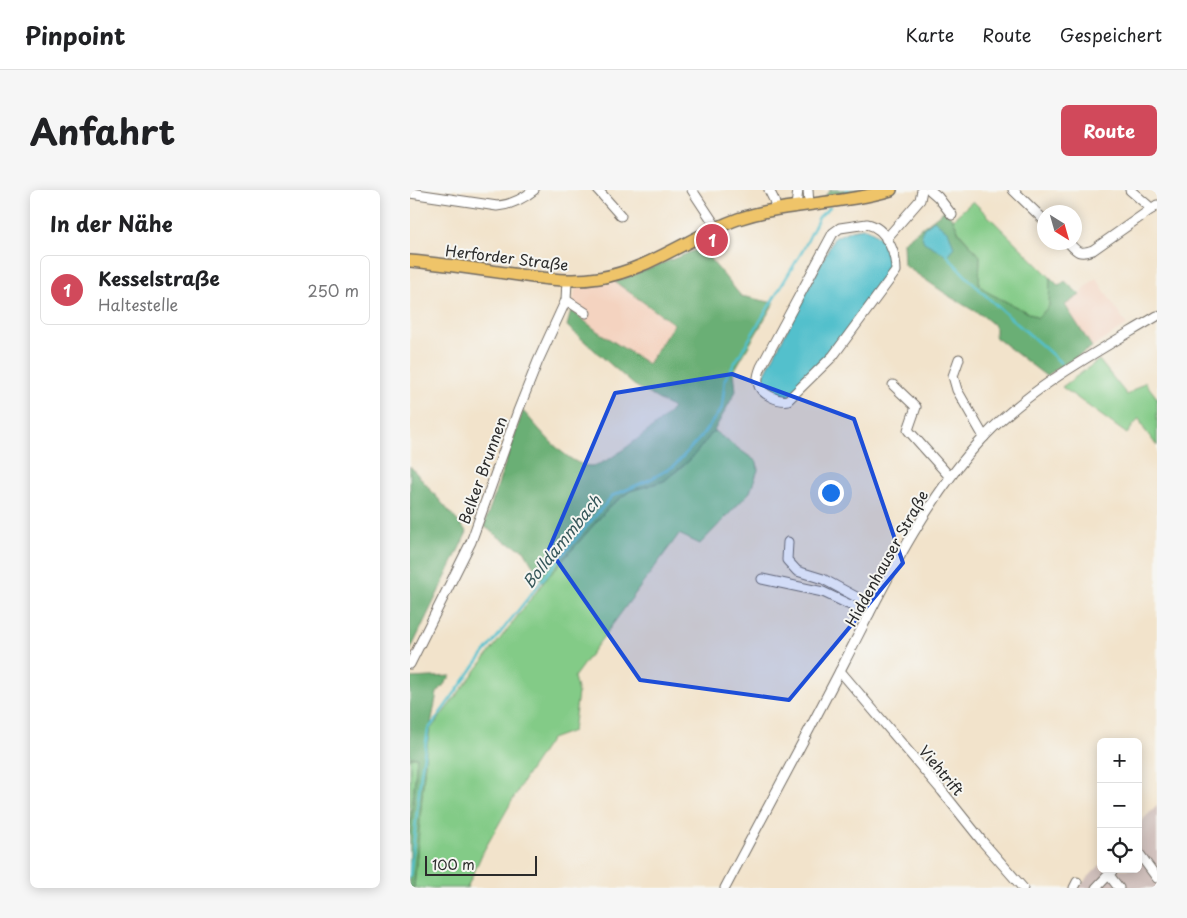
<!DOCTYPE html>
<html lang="de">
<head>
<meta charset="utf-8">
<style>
  body { margin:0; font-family:"Playpen Sans",sans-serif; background:#f6f6f6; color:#202124 }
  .controls { position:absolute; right:15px; bottom:15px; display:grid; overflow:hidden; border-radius:8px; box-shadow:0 2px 12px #0003 }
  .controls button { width:45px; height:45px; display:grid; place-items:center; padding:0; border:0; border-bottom:1px solid #e0e0e0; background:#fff; color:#202124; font:25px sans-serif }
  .compass { position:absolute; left:627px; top:15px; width:45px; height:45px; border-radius:50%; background:#fff; box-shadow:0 2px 12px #0003; rotate:143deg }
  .scale { position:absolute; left:15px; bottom:12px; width:112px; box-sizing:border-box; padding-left:5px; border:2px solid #2b2b2b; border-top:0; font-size:14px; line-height:18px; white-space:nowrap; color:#2b2b2b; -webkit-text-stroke:4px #f6f6f2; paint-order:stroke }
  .you { position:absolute; left:420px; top:302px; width:18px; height:18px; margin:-12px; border:4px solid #fff; border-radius:50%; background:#1a73e8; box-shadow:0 0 0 8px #1a73e833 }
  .badge { display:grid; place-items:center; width:32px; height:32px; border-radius:50%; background:#d1495b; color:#fff; font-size:16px; font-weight:700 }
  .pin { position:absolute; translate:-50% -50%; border:2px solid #fff; box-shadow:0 1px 5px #0006 }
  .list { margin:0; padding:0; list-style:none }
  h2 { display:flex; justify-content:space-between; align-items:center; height:65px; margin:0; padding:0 20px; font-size:21px }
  h2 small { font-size:16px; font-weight:400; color:#757577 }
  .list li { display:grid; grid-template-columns:32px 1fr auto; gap:15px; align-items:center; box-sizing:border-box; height:70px; margin:0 10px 10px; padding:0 10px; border:1px solid #e0e0e0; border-radius:8px }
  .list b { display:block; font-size:19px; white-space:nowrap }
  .list p { margin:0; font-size:16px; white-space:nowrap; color:#757577 }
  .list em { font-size:16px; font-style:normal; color:#757577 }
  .icon { flex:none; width:28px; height:28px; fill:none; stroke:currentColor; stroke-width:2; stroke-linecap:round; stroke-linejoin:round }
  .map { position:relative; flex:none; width:747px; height:698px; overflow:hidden; border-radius:8px }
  header { display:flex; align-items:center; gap:30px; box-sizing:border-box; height:70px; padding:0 25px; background:#fff; border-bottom:1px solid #e0e0e0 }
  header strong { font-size:24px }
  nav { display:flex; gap:28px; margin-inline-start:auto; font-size:18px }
  .intro { display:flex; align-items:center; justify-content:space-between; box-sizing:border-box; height:120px; padding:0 30px }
  h1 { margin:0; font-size:35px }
  .button { padding:12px 22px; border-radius:8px; background:#d1495b; color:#fff; font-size:18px; font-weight:700 }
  main { display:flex; gap:30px; padding:0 30px }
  aside { flex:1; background:#fff; border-radius:8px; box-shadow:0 2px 12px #0003 }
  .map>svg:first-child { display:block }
  .built { fill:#f4d3c0 }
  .industrial { fill:#d0c0bc }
  .green { fill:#83cb87; stroke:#577b59 }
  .forest { fill:#6aaf74; stroke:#4a6d50 }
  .water { fill:#53c0cc; stroke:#3f767c }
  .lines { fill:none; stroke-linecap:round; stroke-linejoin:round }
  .stream { stroke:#53c0cc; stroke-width:2.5 }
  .minor-casing { stroke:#716b63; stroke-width:11 }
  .major-casing { stroke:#716b63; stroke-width:14 }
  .minor { stroke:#fff; stroke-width:9 }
  .major { stroke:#efc469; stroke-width:11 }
  .marked { fill:#1d4ed8; fill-opacity:0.2; stroke:#1d4ed8; stroke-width:4; stroke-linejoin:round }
  .labels { text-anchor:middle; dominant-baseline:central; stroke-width:4; stroke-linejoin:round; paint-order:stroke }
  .street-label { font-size:15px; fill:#2b2b2b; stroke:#f6f6f2 }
  .water-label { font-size:16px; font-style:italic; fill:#37585b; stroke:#f6f6f2 }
</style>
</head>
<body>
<header>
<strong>Pinpoint</strong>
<nav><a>Karte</a><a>Route</a><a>Gespeichert</a></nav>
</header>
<div class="intro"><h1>Anfahrt</h1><a class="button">Route</a></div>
<main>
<aside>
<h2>In der Nähe<small></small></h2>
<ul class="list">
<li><span class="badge">1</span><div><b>Kesselstraße</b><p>Haltestelle</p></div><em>250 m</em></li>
</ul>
</aside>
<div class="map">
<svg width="747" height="698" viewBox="0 0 747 698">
  <rect width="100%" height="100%" fill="#f6f6f2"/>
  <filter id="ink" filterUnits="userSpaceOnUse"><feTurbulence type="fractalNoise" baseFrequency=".02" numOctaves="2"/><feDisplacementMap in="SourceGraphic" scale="10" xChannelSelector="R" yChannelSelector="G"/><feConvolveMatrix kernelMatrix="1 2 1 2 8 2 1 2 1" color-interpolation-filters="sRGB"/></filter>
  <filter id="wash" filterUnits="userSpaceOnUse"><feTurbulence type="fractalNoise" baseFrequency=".0096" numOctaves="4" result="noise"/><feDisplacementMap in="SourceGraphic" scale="20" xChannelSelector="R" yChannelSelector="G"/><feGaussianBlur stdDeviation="1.12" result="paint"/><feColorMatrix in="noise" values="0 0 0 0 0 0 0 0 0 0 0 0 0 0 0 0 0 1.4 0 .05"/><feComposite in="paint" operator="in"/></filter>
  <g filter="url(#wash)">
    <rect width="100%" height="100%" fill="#f2e3cb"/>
    <g class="built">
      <path d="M686 88 717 135 682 157 655 114 670 105 678 95Z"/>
      <path d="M205 92 265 134 238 175 187 141 161 120 166 96Z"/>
    </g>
    <path class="industrial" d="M747 615V698H668L691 674V679H728V635Z"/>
    <g class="green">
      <path d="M563 11 640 87 639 116 628 128 579 103 569 95 570 66 549 42 543 29Z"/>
      <path d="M689 170 717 205 735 192 747 208V256L734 239 729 228 717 244 652 197Z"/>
      <path d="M304 241 347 272 348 280 340 302 290 354 269 344 164 487 168 503 163 541 141 549 115 588 73 662 57 698H4L16 560 20 540 133 393 200 316 220 301 254 291 280 270Z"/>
      <path d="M1 567H7L0 643V569Z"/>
    </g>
    <g class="forest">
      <path d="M420 0H455L415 6Z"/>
      <path d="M535 20 543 29 549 43 570 66 569 95 579 103 628 128 639 116 640 87 649 96 655 91 670 105 655 115 682 157 636 186 585 147V136L573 126 542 108 494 75 493 52Z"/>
      <path d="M291 58 331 106 364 113 324 181 326 201 304 241 280 270 254 291 220 301 200 316 133 393 114 360 94 351 74 336 113 221C128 237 157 276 181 276 193 275 213 260 222 253 236 242 252 232 263 218L224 195 157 136 161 120 187 141 238 174 264 134 205 92Z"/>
      <path d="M0 276 57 342 0 461Z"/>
      <path d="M41 486 27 503 16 560 4 698H0V643L7 567H1L0 569V488Z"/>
    </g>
    <g class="water">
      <path d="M524 30 539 43 544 57 537 65 514 52 511 44 514 38Z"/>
      <path d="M453 38C473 43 480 61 481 81L429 153 404 182 377 207 361 204 351 191 424 48 441 40Z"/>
    </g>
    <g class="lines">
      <g class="stream">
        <path d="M432 6 438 0"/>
        <path d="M536 64C570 105 613 137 651 173"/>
        <path d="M0 687 11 583 18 540 68 471 145 374 202 306 239 290 264 276 291 247 312 218 315 189 393 60 409 27 420 17"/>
      </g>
    </g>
  </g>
  <g filter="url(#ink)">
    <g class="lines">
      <defs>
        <g id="minor">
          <path d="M188 0 211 26"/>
          <path d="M282 0 307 38"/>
          <path d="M359 0 364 10 366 20"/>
          <path d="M398 0 399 15"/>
          <path d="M520 0 528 7 542 25"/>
          <path d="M603 0 634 30"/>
          <path d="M720 0 742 19"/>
          <path d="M0 3 87 16C100 15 114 8 124 0"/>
          <path d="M386 16 388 0"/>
          <path d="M457 34C477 38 486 64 486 81L423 166 378 210C369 212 350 204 348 193 347 188 349 182 351 177L423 43 430 38Z"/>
          <path d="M476 49 510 10 512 0"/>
          <path d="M658 52C667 62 669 65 683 60L747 15"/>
          <path d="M156 110 176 123"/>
          <path d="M549 169 543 186 547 200 574 247"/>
          <path d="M483 195 506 217 498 240 540 287"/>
          <path d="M378 352 377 370 387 381 413 389 463 416"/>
          <path d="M352 389 413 402 459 424"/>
          <path d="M0 474 61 352 108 221 128 171 156 110 157 91"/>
          <path d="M430 481 532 601 572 651 613 698"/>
          <path d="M728 662 747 688"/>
          <path d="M699 685 709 698"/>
          <path d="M315 698C355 622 396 547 435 471 474 395 515 309 574 247 622 196 687 162 747 126"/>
          <path d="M664 698 667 692"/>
          <path d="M686 698 704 679"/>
        </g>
        <path id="major" d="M0 71C34 74 68 79 102 84 131 88 159 93 189 88 239 80 281 46 328 29 378 12 431 15 481 0"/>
      </defs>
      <use href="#minor" class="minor-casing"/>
      <use href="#major" class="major-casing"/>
      <use href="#minor" class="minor"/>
      <use href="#major" class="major"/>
    </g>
  </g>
  <path class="marked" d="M322 184 444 229 493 373 379 510 230 490 139 359 205 203Z"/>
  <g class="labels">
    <g class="street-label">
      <text transform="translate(97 67) rotate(7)">Herforder Straße</text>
      <text transform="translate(72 280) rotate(-70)">Belker Brunnen</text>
      <text transform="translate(476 368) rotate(-61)">Hiddenhauser Straße</text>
      <text transform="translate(532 580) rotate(50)">Viehtrift</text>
    </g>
    <g class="water-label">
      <text transform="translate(151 351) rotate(-51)">Bolldammbach</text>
    </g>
  </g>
</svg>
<div class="controls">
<button>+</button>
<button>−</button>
<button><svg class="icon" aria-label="locate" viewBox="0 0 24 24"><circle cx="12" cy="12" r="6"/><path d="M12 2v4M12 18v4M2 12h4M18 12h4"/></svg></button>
</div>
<svg class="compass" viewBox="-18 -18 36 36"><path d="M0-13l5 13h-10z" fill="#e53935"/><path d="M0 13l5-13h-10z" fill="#757577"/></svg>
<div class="scale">100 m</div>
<div class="you"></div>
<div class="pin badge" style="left:302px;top:50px">1</div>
</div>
</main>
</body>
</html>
